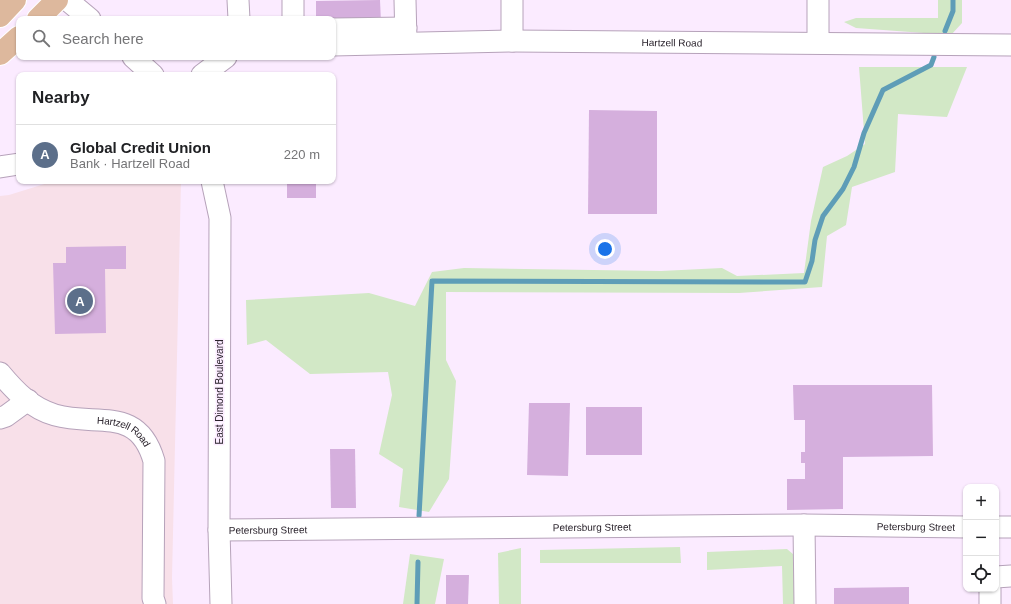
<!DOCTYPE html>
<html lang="en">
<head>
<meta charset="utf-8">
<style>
  body { margin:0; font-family:Helvetica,sans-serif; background:#f6f6f6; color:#202124 }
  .controls { position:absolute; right:12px; bottom:12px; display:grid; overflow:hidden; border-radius:8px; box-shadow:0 1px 3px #0004 }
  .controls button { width:36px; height:36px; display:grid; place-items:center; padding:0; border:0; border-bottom:1px solid #e0e0e0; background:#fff; color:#202124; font:20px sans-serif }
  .you { position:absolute; left:605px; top:249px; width:14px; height:14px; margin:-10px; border:3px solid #fff; border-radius:50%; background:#1a73e8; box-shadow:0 0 0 6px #1a73e833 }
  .badge { display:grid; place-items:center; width:26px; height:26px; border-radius:50%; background:#8c46ba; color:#fff; font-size:13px; font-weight:700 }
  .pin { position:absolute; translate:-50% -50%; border:2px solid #fff; box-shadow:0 1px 4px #0006 }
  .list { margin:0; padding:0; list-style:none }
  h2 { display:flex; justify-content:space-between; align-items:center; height:52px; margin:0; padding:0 16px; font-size:17px }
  h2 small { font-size:13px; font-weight:400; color:#757577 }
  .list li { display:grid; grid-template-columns:26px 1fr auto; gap:12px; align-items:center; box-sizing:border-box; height:60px; padding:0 16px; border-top:1px solid #e0e0e0 }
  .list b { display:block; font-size:15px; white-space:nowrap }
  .list p { margin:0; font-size:13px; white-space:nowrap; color:#757577 }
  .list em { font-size:13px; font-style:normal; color:#757577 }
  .icon { flex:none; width:22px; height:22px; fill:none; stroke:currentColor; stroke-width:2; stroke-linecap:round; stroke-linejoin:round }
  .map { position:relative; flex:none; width:1011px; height:604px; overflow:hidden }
  .search { position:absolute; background:#fff; box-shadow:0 1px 3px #0004; left:16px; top:16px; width:320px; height:44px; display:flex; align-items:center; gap:10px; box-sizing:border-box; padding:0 14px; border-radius:8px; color:#757577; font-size:15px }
  .panel { position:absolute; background:#fff; box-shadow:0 1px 3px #0004; left:16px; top:72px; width:320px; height:112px; border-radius:8px }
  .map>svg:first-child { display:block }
  .commercial { fill:#f8e0e9 }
  .green { fill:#d2e8c6 }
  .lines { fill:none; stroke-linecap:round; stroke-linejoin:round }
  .stream { stroke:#5e9db7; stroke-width:5 }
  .building { fill:#d5afdd }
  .minor-casing { stroke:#b6a2ba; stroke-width:23 }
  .major-casing { stroke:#fff; stroke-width:24 }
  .minor { stroke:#fff; stroke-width:21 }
  .major { stroke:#ddb89d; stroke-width:22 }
  .labels { text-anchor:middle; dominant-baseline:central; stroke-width:3; stroke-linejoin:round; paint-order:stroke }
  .street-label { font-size:10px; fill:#2a232c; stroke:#fbebff }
</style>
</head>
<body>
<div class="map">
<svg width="1011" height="604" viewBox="0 0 1011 604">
  <rect width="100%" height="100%" fill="#fbebff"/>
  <path class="commercial" d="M54 181H181L172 578 173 604H0V196L9 195Z"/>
  <g class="green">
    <path d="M938 0H962V23L951 35 856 28 844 22 856 18H938Z"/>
    <path d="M859 67H967L947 117 898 114 895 172 852 187 846 225 827 236 822 287 739 293 446 292V360L456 381 449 479 429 512 399 507 403 469 379 454 392 395 388 372 310 374 266 340 247 345 246 300 369 293 415 306 432 272 464 268 661 271 722 268 737 276 804 273 811 221 823 167 847 156 865 144Z"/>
    <path d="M680 547 681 563H540V550Z"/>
    <path d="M521 548V604H499L498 553Z"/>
    <path d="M787 549 800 560V604H783L782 566 707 570V552Z"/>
    <path d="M410 554 444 559 435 604H403Z"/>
  </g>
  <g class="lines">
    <g class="stream">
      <path d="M945 31 953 11V0"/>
      <path d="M419 516 432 281 805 282 812 261 815 240 823 216 843 189 854 167 864 133 883 90 931 65 934 57"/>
      <path d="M417 604 418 562"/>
    </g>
  </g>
  <g class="building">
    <path d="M380 0 381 23 316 19V1Z"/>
    <path d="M589 110 657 111V214H588Z"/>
    <rect x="287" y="181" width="29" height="17"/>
    <path d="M126 246V269H105L106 333 55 334 53 263H66V247Z"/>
    <path d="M793 385H932L933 456 843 457V509L787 510V479H805V463H801V452H805V420H794Z"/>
    <path d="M529 403H570L568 476 527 475Z"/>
    <rect x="586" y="407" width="56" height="48"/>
    <path d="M330 449H355L356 508H331Z"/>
    <path d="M446 575H469L468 604H446Z"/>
    <path d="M909 587V604H834V588Z"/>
  </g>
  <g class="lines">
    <defs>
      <g id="minor">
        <path d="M67 0 90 19"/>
        <path d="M238 0 239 19"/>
        <path d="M293 0V19"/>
        <path d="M405 0 406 41"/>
        <path d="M512 0V41"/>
        <path d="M818 0V42"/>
        <path d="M333 29 406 28"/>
        <path id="s1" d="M333 45 512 41 1011 45"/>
        <path d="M133 57 153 75"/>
        <path d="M202 75 226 57"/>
        <path d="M0 167 19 164"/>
        <path d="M212 181 220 218 219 530 221 604"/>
        <path id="s2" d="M0 373C15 391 31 408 55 415 97 427 138 405 154 461L153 598 155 604"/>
        <path d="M0 418 6 416 28 400"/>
        <path d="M804 525 805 604"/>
        <path d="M996 527H1011"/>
        <path id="s3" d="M219 530 804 525 966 527"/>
        <path d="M996 577 1011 576"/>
        <path d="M990 589V604"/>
      </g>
      <g id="major">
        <path d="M0 16 15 0"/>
        <path d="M38 19 57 0"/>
        <path d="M0 54 19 37"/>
      </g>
    </defs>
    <use href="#minor" class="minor-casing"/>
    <use href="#major" class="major-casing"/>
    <use href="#minor" class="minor"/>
    <use href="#major" class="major"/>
  </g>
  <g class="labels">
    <g class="street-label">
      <text stroke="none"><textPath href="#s1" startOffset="339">Hartzell Road</textPath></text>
      <text transform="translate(219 392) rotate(-90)">East Dimond Boulevard</text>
      <text stroke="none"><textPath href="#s2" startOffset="143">Hartzell Road</textPath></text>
      <text stroke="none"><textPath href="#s3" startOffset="697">Petersburg Street</textPath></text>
      <text stroke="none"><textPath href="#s3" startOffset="373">Petersburg Street</textPath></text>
      <text stroke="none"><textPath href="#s3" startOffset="49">Petersburg Street</textPath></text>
    </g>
  </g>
</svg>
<div class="controls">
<button>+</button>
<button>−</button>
<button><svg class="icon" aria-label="locate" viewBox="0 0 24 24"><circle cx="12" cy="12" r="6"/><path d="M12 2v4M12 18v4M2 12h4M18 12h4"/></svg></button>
</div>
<div class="you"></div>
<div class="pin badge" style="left:80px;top:301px;background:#5c6f8a">A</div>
<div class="search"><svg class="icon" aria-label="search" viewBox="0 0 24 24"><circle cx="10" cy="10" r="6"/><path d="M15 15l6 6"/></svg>Search here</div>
<section class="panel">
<h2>Nearby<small></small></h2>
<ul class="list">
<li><span class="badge" style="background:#5c6f8a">A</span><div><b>Global Credit Union</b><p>Bank · Hartzell Road</p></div><em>220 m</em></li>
</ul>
</section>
</div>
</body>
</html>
